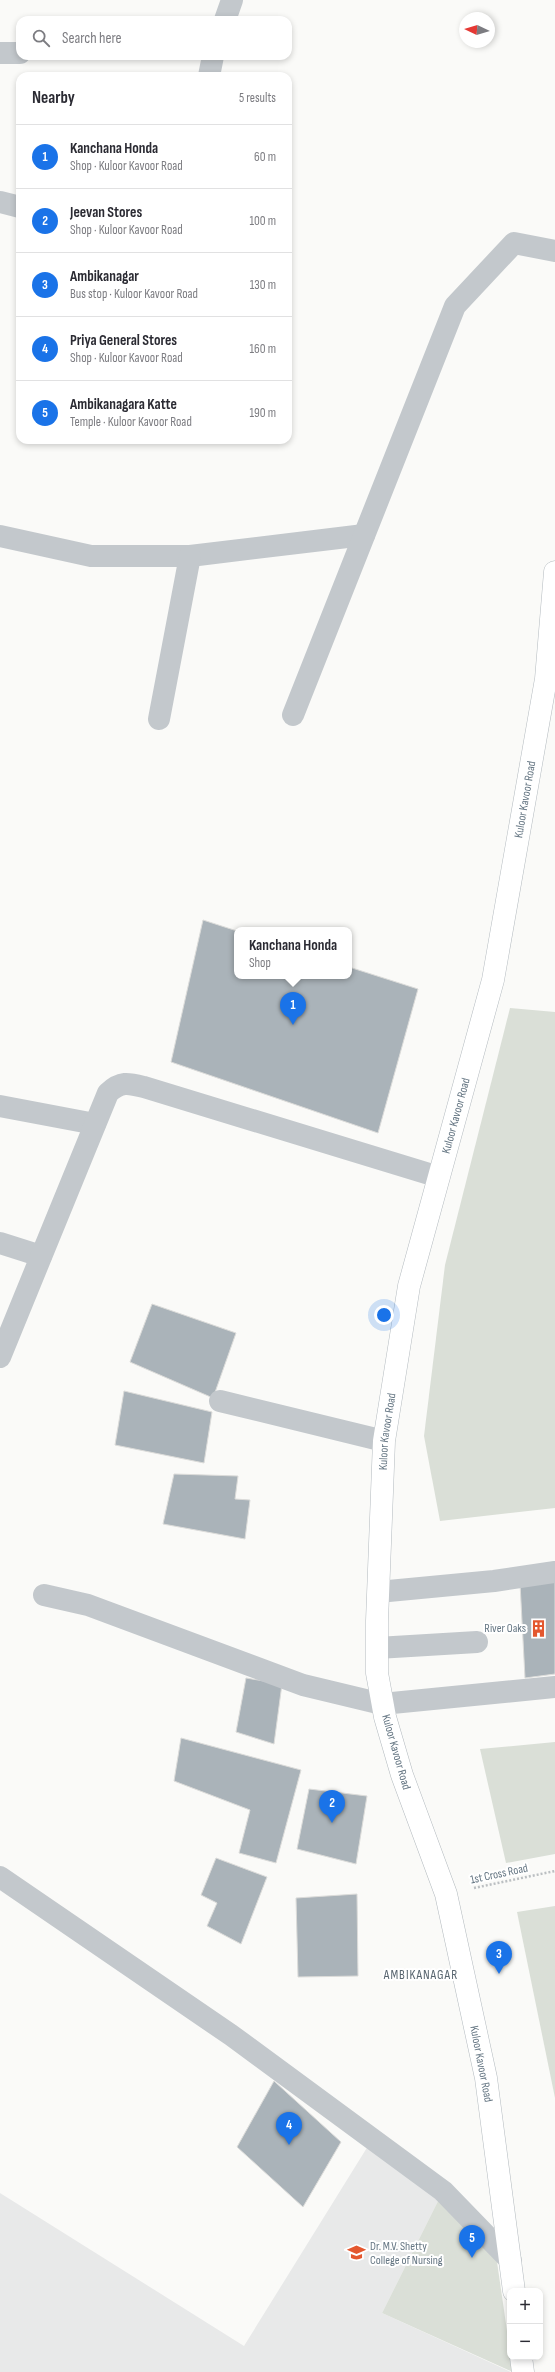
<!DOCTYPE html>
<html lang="en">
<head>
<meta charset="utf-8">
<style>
  body { margin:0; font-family:"Sofia Sans Condensed",sans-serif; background:#f2f2f3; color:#2b2b33 }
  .controls { position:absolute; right:12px; bottom:12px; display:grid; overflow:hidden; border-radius:8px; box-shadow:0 2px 6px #0003 }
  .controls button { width:36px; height:36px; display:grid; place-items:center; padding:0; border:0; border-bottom:1px solid #e1e1e2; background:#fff; color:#2b2b33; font:20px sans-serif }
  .compass { position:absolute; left:459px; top:12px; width:36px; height:36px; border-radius:50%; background:#fff; box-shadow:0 2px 6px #0003; rotate:274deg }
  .you { position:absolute; left:384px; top:1315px; width:14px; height:14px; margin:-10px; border:3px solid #fff; border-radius:50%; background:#1a73e8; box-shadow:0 0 0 6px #1a73e833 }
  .badge { display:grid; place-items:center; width:26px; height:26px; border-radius:50%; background:#1a73e8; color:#fff; font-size:13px; font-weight:700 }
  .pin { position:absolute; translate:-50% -33px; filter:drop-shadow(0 1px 2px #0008) }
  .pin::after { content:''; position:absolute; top:21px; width:14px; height:12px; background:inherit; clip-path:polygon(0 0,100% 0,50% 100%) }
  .popup { position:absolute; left:234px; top:927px; width:118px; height:52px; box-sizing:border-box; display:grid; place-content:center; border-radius:8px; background:#fff; filter:drop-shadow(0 1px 3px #0005); font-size:13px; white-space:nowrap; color:#7c7c81 }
  .popup b { font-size:15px; color:#2b2b33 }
  .popup::after { content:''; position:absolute; left:50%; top:100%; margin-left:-8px; border:8px solid transparent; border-top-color:#fff }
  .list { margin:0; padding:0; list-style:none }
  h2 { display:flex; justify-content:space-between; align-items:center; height:52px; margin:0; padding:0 16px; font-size:17px }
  h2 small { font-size:13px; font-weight:400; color:#7c7c81 }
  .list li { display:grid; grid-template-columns:26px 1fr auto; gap:12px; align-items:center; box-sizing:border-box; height:64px; padding:0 16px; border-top:1px solid #e1e1e2 }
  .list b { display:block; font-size:15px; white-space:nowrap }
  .list p { margin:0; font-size:13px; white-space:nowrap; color:#7c7c81 }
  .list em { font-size:13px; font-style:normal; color:#7c7c81 }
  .icon { flex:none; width:22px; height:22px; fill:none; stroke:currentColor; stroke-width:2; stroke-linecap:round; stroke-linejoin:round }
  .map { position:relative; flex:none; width:555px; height:2372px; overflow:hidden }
  .search { position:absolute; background:#fff; box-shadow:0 2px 6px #0003; left:16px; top:16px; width:276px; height:44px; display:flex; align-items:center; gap:10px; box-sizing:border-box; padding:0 14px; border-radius:12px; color:#7c7c81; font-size:15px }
  .panel { position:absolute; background:#fff; box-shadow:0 2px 6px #0003; left:16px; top:72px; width:276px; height:372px; border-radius:12px }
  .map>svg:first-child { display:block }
  .built { fill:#e8e9e9 }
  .green { fill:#dadfd7 }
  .building { fill:#aab3b9; stroke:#dcdcda }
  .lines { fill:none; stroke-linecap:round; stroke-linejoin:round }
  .secondary-casing { stroke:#b3babf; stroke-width:23 }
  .path { stroke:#bbbfc2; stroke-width:2.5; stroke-dasharray:2 2; stroke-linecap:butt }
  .street { stroke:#c3c8cc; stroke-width:22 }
  .secondary { stroke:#fff; stroke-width:22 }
  .labels { text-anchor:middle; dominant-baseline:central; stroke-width:4; stroke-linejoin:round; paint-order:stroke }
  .street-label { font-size:12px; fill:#657683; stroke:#fff }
  .poi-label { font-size:12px; fill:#657683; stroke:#fff; text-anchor:end }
  .neighbourhood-label { font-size:13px; letter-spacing:1px; fill:#57646e; stroke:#fff }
</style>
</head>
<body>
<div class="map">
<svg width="555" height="2372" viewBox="0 0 555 2372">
  <rect width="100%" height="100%" fill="#fafaf8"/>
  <path class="built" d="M368 2146 443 2191 382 2313 511 2372H0V2193L244 2346Z"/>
  <g class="green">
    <path d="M510 1008 555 1012V1508L440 1521 424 1436 445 1265Z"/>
    <path d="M555 1742V1854L506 1863 480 1749Z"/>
    <path d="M555 1906V2098L517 1912Z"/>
    <path d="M443 2191 497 2262 513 2372 382 2313Z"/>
  </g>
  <g class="building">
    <path d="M203 920 237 931V976H349V967L418 989 378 1133 171 1062Z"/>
    <path d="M152 1304 236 1333 213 1398 130 1362Z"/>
    <path d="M124 1391 212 1412 204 1463 115 1445Z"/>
    <path d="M174 1474 238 1476 235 1499 250 1500 245 1539 163 1524Z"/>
    <path d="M555 1579V1674L525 1678 520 1583Z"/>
    <path d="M246 1678 282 1684 274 1744 236 1732Z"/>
    <path d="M181 1738 301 1770 276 1863 239 1853 250 1810 174 1781Z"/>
    <path d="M309 1789 367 1796 356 1864 297 1849Z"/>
    <path d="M216 1858 267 1877 241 1944 207 1926 217 1903 201 1895Z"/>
    <path d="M357 1894 358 1976 298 1977 296 1898Z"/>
    <path d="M274 2081 341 2142 303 2207 237 2147Z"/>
  </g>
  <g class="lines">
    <defs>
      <g id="secondary">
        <path id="s1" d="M514 2291 486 2078 446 1894 402 1775 385 1717 377 1673V1621L384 1441 409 1286 493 980 546 679 555 572"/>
        <path d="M521 2357 523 2372"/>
      </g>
    </defs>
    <use href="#secondary" class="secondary-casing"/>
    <path class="path" d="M474 1888 555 1871"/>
    <g class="street">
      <path d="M225 20 232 0"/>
      <path d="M0 53H20"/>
      <path d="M209 76 213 56"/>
      <path d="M0 202 20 207"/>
      <path d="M0 536 91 556H190L364 535"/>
      <path d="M293 715 455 306 514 243 555 251"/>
      <path d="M159 719 190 556"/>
      <path d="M0 1106 95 1124"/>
      <path d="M0 1243 41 1256"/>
      <path d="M0 1357 108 1093C121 1081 128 1083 144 1087L439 1177"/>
      <path d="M220 1401 384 1441"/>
      <path d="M378 1592 494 1581 555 1572"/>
      <path d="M44 1595 88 1605 303 1685 382 1704 555 1687"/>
      <path d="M377 1648 477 1642"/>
      <path d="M0 1877 231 2035 443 2191 511 2261"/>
    </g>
    <use href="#secondary" class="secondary"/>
  </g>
  <defs>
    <symbol id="building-bare" viewBox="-9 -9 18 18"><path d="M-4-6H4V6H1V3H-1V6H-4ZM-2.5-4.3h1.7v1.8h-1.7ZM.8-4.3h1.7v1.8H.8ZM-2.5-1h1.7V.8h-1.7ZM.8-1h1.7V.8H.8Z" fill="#e4572e" stroke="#fff" stroke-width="2.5" paint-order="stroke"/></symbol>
    <symbol id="university-bare" viewBox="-9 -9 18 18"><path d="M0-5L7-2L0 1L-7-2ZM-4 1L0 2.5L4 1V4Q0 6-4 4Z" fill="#e4572e" stroke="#fff" stroke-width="2.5" paint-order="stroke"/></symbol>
  </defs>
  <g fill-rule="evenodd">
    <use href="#building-bare" x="526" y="1616" width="25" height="25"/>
    <use href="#university-bare" x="344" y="2240" width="25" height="25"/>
  </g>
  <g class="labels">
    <g class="street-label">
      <text stroke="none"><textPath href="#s1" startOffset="1525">Kuloor Kavoor Road</textPath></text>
      <text stroke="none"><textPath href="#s1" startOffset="1201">Kuloor Kavoor Road</textPath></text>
      <text stroke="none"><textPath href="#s1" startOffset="877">Kuloor Kavoor Road</textPath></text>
      <text transform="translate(396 1752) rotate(74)">Kuloor Kavoor Road</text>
      <text transform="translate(499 1874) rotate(-12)">1st Cross Road</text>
      <text transform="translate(481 2064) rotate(79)">Kuloor Kavoor Road</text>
    </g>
    <g class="poi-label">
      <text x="526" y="1628">River Oaks</text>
      <text x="370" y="2246" text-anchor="start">Dr. M.V. Shetty<tspan x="370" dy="14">College of Nursing</tspan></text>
    </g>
    <g class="neighbourhood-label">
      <text x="421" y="1975">AMBIKANAGAR</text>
    </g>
  </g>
</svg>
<div class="controls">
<button>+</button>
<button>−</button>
</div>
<svg class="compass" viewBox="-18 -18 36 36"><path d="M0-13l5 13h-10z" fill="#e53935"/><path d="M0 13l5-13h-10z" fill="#7c7c81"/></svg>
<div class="you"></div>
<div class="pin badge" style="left:293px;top:1025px">1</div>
<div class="popup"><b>Kanchana Honda</b>Shop</div>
<div class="pin badge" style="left:332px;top:1823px">2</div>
<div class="pin badge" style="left:499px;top:1974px">3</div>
<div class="pin badge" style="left:289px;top:2145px">4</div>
<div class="pin badge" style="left:472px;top:2258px">5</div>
<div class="search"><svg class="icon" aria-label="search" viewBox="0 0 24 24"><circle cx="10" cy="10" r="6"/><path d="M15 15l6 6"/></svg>Search here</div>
<section class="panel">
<h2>Nearby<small>5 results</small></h2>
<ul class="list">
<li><span class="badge">1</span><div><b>Kanchana Honda</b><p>Shop · Kuloor Kavoor Road</p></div><em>60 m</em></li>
<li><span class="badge">2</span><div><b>Jeevan Stores</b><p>Shop · Kuloor Kavoor Road</p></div><em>100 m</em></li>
<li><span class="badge">3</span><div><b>Ambikanagar</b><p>Bus stop · Kuloor Kavoor Road</p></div><em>130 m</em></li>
<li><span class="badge">4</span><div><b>Priya General Stores</b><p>Shop · Kuloor Kavoor Road</p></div><em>160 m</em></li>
<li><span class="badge">5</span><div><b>Ambikanagara Katte</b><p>Temple · Kuloor Kavoor Road</p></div><em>190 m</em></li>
</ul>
</section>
</div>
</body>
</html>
